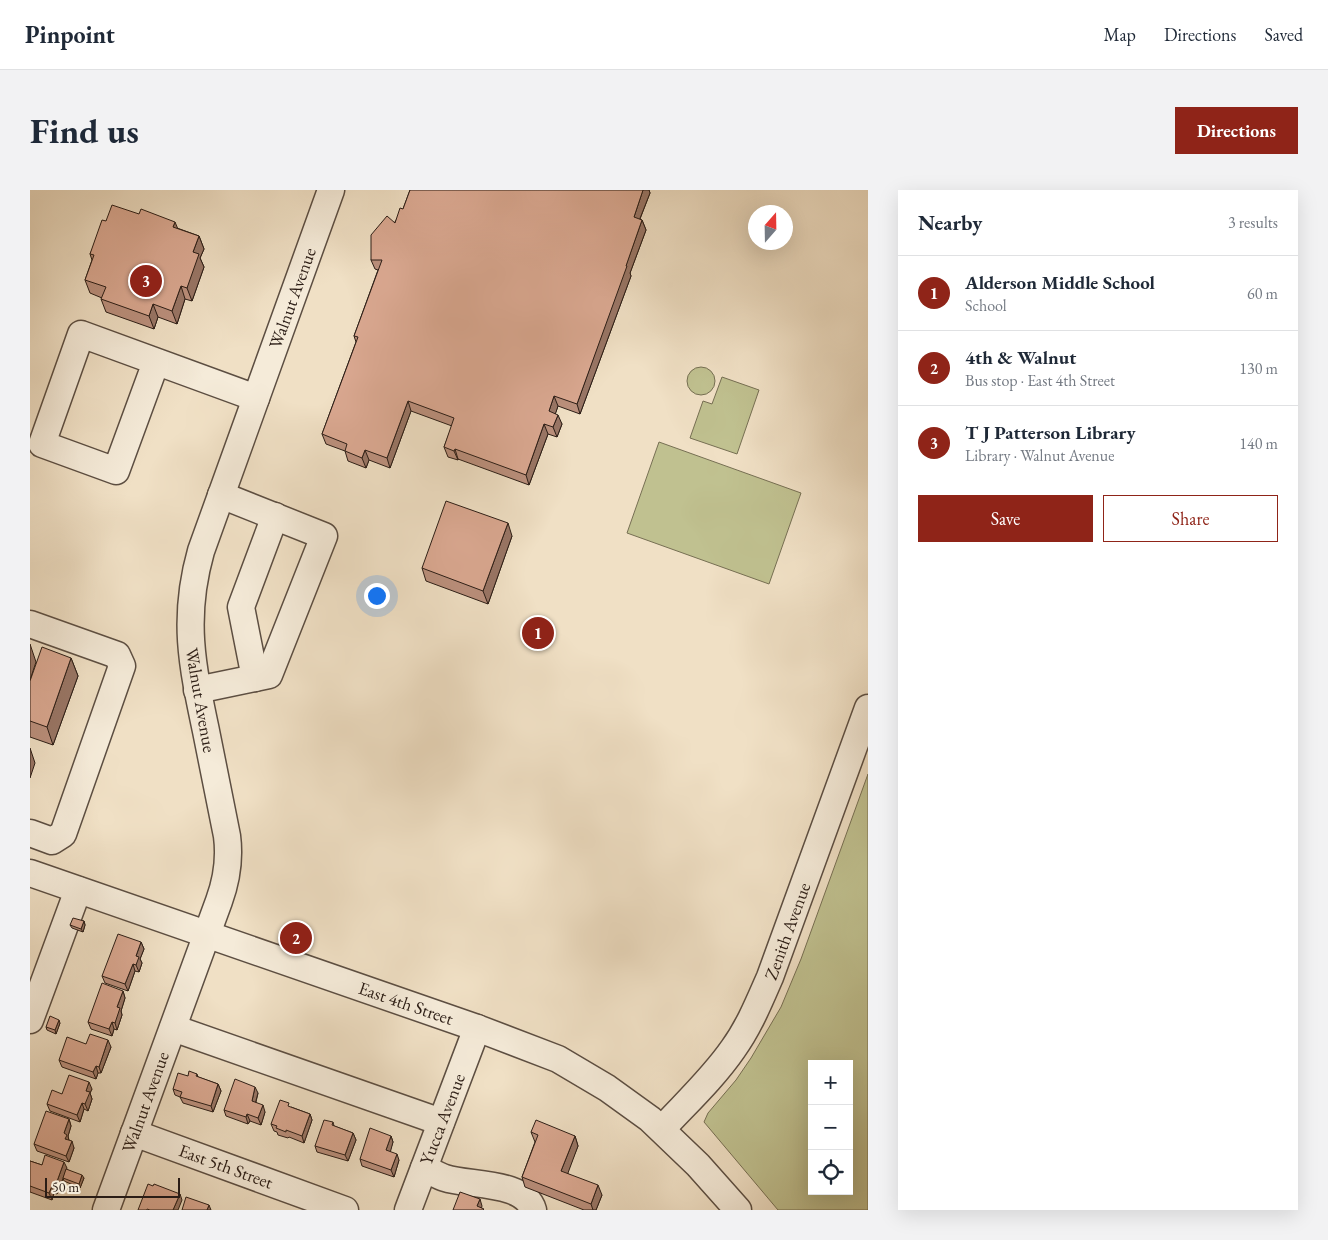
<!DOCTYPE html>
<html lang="en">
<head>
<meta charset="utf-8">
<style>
  body { margin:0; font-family:"EB Garamond",serif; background:#f2f2f3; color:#1f2937 }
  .controls { position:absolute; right:15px; bottom:15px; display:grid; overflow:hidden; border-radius:0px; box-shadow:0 5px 20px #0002 }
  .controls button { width:45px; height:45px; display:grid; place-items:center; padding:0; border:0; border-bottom:1px solid #e0e1e3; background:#fff; color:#1f2937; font:25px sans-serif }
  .compass { position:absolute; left:718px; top:15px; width:45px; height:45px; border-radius:50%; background:#fff; box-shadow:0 5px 20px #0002; rotate:20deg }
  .scale { position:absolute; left:15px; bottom:12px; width:135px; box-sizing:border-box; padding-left:5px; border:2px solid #2b1d16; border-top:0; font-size:14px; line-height:18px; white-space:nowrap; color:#2b1d16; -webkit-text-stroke:4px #f5ebd9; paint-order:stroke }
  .you { position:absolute; left:346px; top:405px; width:18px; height:18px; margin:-12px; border:4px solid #fff; border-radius:50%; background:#1a73e8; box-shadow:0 0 0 8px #1a73e833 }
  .badge { display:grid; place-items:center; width:32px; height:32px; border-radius:50%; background:#8f2418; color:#fff; font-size:16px; font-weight:700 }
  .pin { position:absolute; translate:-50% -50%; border:2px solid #fff; box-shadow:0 1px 5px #0006 }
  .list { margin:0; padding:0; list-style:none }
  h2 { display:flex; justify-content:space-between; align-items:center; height:65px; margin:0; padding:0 20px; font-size:21px }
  h2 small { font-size:16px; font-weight:400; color:#747a83 }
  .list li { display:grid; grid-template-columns:32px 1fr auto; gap:15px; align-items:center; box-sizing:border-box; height:75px; padding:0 20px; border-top:1px solid #e0e1e3 }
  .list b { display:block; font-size:19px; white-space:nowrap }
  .list p { margin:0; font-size:16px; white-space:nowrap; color:#747a83 }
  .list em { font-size:16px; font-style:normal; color:#747a83 }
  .actions { display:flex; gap:10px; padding:15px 20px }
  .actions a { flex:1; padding:11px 0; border:1px solid #8f2418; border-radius:0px; text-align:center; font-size:18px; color:#8f2418 }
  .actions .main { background:#8f2418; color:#fff }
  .icon { flex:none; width:28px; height:28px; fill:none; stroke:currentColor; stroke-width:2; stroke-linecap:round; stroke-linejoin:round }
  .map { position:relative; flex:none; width:838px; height:1020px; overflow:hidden; border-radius:0px }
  header { display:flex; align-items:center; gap:30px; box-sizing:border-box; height:70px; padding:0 25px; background:#fff; border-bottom:1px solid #e0e1e3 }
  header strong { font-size:24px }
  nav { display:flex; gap:28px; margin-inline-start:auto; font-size:18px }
  .intro { display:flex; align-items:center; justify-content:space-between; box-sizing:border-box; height:120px; padding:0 30px }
  h1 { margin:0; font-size:35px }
  .button { padding:12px 22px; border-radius:0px; background:#8f2418; color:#fff; font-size:18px; font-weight:700 }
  main { display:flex; gap:30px; padding:0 30px }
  aside { flex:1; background:#fff; border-radius:0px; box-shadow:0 5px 20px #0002 }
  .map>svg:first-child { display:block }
  .green { fill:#c0c190; stroke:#766f53; fill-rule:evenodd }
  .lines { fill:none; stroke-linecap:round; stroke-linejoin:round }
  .minor-casing { stroke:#5c4e42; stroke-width:29 }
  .minor { stroke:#f5ebd9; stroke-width:26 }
  .wall { fill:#bb907d; stroke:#2b1d16 }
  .shaded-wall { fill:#997666; stroke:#2b1d16 }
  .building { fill:#daa891; stroke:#2b1d16 }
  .labels { text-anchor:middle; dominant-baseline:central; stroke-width:5; stroke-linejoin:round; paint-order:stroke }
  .street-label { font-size:18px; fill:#2b1d16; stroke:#f5ebd9 }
</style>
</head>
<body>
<header>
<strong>Pinpoint</strong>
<nav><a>Map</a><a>Directions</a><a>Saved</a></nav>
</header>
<div class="intro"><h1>Find us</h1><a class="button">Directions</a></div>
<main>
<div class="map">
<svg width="838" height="1020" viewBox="0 0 838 1020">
  <rect width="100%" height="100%" fill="#f0e0c5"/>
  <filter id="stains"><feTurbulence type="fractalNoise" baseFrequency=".004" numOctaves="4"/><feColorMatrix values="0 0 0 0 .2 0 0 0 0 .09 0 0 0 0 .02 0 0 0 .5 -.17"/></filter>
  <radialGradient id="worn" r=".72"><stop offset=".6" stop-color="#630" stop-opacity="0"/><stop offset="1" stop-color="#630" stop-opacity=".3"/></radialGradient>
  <g class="green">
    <circle cx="671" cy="191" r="14"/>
    <path d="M692 187 729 200 707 264 660 248 673 211 682 214Z"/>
    <path d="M629 252 771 303 739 394 597 343Z"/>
    <path d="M838 584V1020H748L674 932 678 923 706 890 721 868 751 817 771 769ZM782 874H819V1001H782Z"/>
  </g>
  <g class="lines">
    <defs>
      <g id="minor">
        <path d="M126 172 86 281 12 254 51 144 226 208"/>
        <path d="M0 434 87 465 92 476 33 644 22 651 0 643"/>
        <path d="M225 488 211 417 245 326"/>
        <path d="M167 500 239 485 294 346 191 305"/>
        <path d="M0 683 447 838 528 869 577 898 620 929 668 975 708 1020"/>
        <path d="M0 830 48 700"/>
        <path d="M143 838 411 932"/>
        <path d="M632 939C656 913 683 888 703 859 719 837 729 812 740 787L838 518"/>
        <path d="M104 943 315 1020"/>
        <path d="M394 978C401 981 408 986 415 988 438 996 495 991 503 1020"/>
        <path d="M76 1020 189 711C197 689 200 669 197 646 190 611 183 576 176 541 162 475 152 428 171 361L301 0"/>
        <path d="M378 1020 447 838"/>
      </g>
    </defs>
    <use href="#minor" class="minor-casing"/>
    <use href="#minor" class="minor"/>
  </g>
  <g class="wall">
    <path d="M380 0H619L620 3 610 29 612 30 616 40 600 83 601 86 550 224 528 216 525 224 532 234 527 247 518 244 499 295 428 269V270L418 267 414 257 422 236 381 221 360 278 339 270 336 278 318 271 315 261 296 254 292 244 326 152 324 146 348 80 345 79 341 70 373 19Z"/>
    <path d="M76 31 147 38 169 46 174 59 170 68 174 77 162 111 155 109 147 134 128 127 124 139 76 122 71 109 72 108 60 103 55 90 62 70 60 64Z"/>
    <path d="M482 346 458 414 396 391 392 378Z"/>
    <path d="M41 468 48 486 23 555 0 547V491Z"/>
    <path d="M54 731 55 735 53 742 42 738 40 735Z"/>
    <path d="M111 752 114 759 110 769 112 773 109 782 105 781 98 801 75 793 72 786Z"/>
    <path d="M93 801 95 808 91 821 92 825 87 840 84 839 82 846 61 839 58 832Z"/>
    <path d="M30 833 26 844 17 840 16 837Z"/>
    <path d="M56 854 81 857 71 883H68L66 889 32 877 29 870Z"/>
    <path d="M167 884 168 887 188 894 191 901 183 922 153 913 150 907 145 905 143 899 158 886Z"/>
    <path d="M62 899 60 903 62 909 58 921 54 919 50 932 20 921 17 914 32 904Z"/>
    <path d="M228 903 226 912 235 922 231 935 220 931 218 934 196 926 194 920Z"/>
    <path d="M261 917 280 924 282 930 274 953 259 947 258 948 248 945 247 942 244 941 241 934Z"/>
    <path d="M39 929 41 936 38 946 39 950 44 958 39 972 7 961 4 954Z"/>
    <path d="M303 932 304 936 323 943 326 950 318 971 287 962 285 956Z"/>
    <path d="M501 942 545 946 548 956 537 983 572 1005 566 1020H554L495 997 492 987 505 952Z"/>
    <path d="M361 946 363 952 360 961 369 970 364 987 332 976 330 969Z"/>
    <path d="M0 971 12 975 37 978 36 979 54 988 50 998 34 991 33 988 27 1004 24 1003 22 1010 0 1002Z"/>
  </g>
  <g class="shaded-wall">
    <path d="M613 0H619L620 3 607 36 604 27Z"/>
    <path d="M612 30 616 40 600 83 601 86 550 224 547 214Z"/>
    <path d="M145 32 150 44 143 37Z"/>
    <path d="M169 46 174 59 170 68 174 77 162 111 157 98 163 62Z"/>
    <path d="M151 96 155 109 147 134 142 121Z"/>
    <path d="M123 114 128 127 124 139 119 126Z"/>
    <path d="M524 206 528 216 523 231 519 221Z"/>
    <path d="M378 211 381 221 360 278 357 268Z"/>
    <path d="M528 225 532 234 527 247 523 237Z"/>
    <path d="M514 234 518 244 499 295 496 285Z"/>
    <path d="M425 259 428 269V270L424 261Z"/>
    <path d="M335 260 339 270 336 278 332 268Z"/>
    <path d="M478 333 482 346 458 414 453 401Z"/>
    <path d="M0 454 6 472 0 490Z"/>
    <path d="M41 468 48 486 23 555 17 537Z"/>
    <path d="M0 558 5 573 0 588Z"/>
    <path d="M54 731 55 735 53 742 51 739Z"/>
    <path d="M111 752 114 759 110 769 112 773 109 782 106 775V766Z"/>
    <path d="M103 774 105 781 98 801 95 794Z"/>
    <path d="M93 801 95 808 91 821 92 825 87 840 85 833 87 817Z"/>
    <path d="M29 830 30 833 26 844 25 840Z"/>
    <path d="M82 832 84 839 82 846 79 839Z"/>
    <path d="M78 850 81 857 71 883 69 877Z"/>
    <path d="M66 876 68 883 66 889 63 882Z"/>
    <path d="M59 892 62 899 60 903 62 909 58 921 55 914 56 901Z"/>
    <path d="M188 894 191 901 183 922 181 916Z"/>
    <path d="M225 897 228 903 224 918 222 911Z"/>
    <path d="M52 913 54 919 50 932 47 925Z"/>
    <path d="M233 915 235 922 231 935 228 928Z"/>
    <path d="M217 924 220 931 218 934 216 927Z"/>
    <path d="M280 924 282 930 274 953 272 946Z"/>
    <path d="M39 929 41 936 38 946 39 951 38 956 34 943Z"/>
    <path d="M323 943 326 950 318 971 315 965Z"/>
    <path d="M361 946 363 952 359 967 356 960Z"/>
    <path d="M545 946 548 956 535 991 531 981Z"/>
    <path d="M42 951 44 958 39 972 36 966Z"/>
    <path d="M367 964 369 970 364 987 361 980Z"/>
    <path d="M34 972 37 978 27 1004 25 997Z"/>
    <path d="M52 985 54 988 50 998 49 994Z"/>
    <path d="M568 995 572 1005 566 1020H563L561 1014Z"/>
    <path d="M22 996 24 1003 22 1010 19 1003Z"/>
    <path d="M150 1004 152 1010 148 1020H143Z"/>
    <path d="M450 1009 452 1016 451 1020 447 1016Z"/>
    <path d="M179 1015 181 1020H177Z"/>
  </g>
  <g class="building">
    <path d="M380 0H613L604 27 612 30 596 76H597L547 214 524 206 519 221 528 225 523 237 514 234 496 285 425 259 424 261 414 257 424 228 378 211 357 268 335 260 332 268 315 261 317 254 292 244 328 147 324 146 352 70H341V45L357 26 365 33 370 18 373 19Z"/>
    <path d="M82 15 109 24 111 19 145 32 143 37 169 46 163 62 169 64 157 98 151 96 142 121 123 114 119 126 71 109 76 97 55 90 64 65 60 64 72 30 76 31Z"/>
    <path d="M416 311 478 333 453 401 392 378Z"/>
    <path d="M12 457 41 468 17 537 0 531V491Z"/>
    <path d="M43 728 54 731 51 739 40 735Z"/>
    <path d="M88 744 111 752 106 766 109 767 106 775 103 774 95 794 72 786Z"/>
    <path d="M72 793 93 801 87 817 90 818 85 833 82 832 79 839 58 832Z"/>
    <path d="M20 826 29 830 25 840 16 837Z"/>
    <path d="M60 844 78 850 69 877 66 876 63 882 29 870 37 847 56 854Z"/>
    <path d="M159 881 167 884 166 886 188 894 181 916 150 907 152 902 143 899 148 883 158 886Z"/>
    <path d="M39 885 59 892 56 901 60 902 55 914 52 913 47 925 17 914 22 900 32 904Z"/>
    <path d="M205 889 225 897 222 911 233 915 228 928 217 924 216 927 194 920Z"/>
    <path d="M250 910 259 913 258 916 280 924 272 946 256 940V942L246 938 247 936 241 934Z"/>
    <path d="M16 921 39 929 34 943 37 945 35 949 42 951 36 966 4 954Z"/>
    <path d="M294 930 303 932 302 935 323 943 315 965 285 956Z"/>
    <path d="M506 930 545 946 531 981 568 995 561 1014 492 987 508 945 501 942Z"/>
    <path d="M340 938 361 946 356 960 367 964 361 980 330 969Z"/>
    <path d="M15 965 34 972 25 997 22 996 19 1003 0 996V971L12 975Z"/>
    <path d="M36 979 52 985 49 994 33 988Z"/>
    <path d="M118 994 123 996 124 994 150 1004 143 1020H120L117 1019V1020H108Z"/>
    <path d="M430 1002 450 1009 447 1016 454 1019 453 1020H423Z"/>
    <path d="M156 1007 179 1015 177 1020H152Z"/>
  </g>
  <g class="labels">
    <g class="street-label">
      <text transform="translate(262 108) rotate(-70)">Walnut Avenue</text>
      <text transform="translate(171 510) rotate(80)">Walnut Avenue</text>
      <text transform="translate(757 741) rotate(-70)">Zenith Avenue</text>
      <text transform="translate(376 813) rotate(19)">East 4th Street</text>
      <text transform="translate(115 912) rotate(-70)">Walnut Avenue</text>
      <text transform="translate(412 929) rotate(-69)">Yucca Avenue</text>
      <text transform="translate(196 976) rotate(20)">East 5th Street</text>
    </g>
  </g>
  <rect width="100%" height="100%" filter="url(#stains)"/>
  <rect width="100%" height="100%" fill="url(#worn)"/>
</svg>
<div class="controls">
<button>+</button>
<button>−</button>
<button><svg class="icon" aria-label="locate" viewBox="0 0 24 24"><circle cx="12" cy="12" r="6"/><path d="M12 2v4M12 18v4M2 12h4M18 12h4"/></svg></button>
</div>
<svg class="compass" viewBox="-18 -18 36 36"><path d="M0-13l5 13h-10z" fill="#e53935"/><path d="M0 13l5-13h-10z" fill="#747a83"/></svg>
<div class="scale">50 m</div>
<div class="you"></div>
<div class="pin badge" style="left:508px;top:443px">1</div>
<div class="pin badge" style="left:266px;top:748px">2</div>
<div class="pin badge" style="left:116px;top:91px">3</div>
</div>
<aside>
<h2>Nearby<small>3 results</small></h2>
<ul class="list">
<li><span class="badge">1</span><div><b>Alderson Middle School</b><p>School</p></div><em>60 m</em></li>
<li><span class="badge">2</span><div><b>4th &amp; Walnut</b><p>Bus stop · East 4th Street</p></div><em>130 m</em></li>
<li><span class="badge">3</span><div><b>T J Patterson Library</b><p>Library · Walnut Avenue</p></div><em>140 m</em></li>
</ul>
<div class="actions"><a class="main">Save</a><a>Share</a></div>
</aside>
</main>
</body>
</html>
